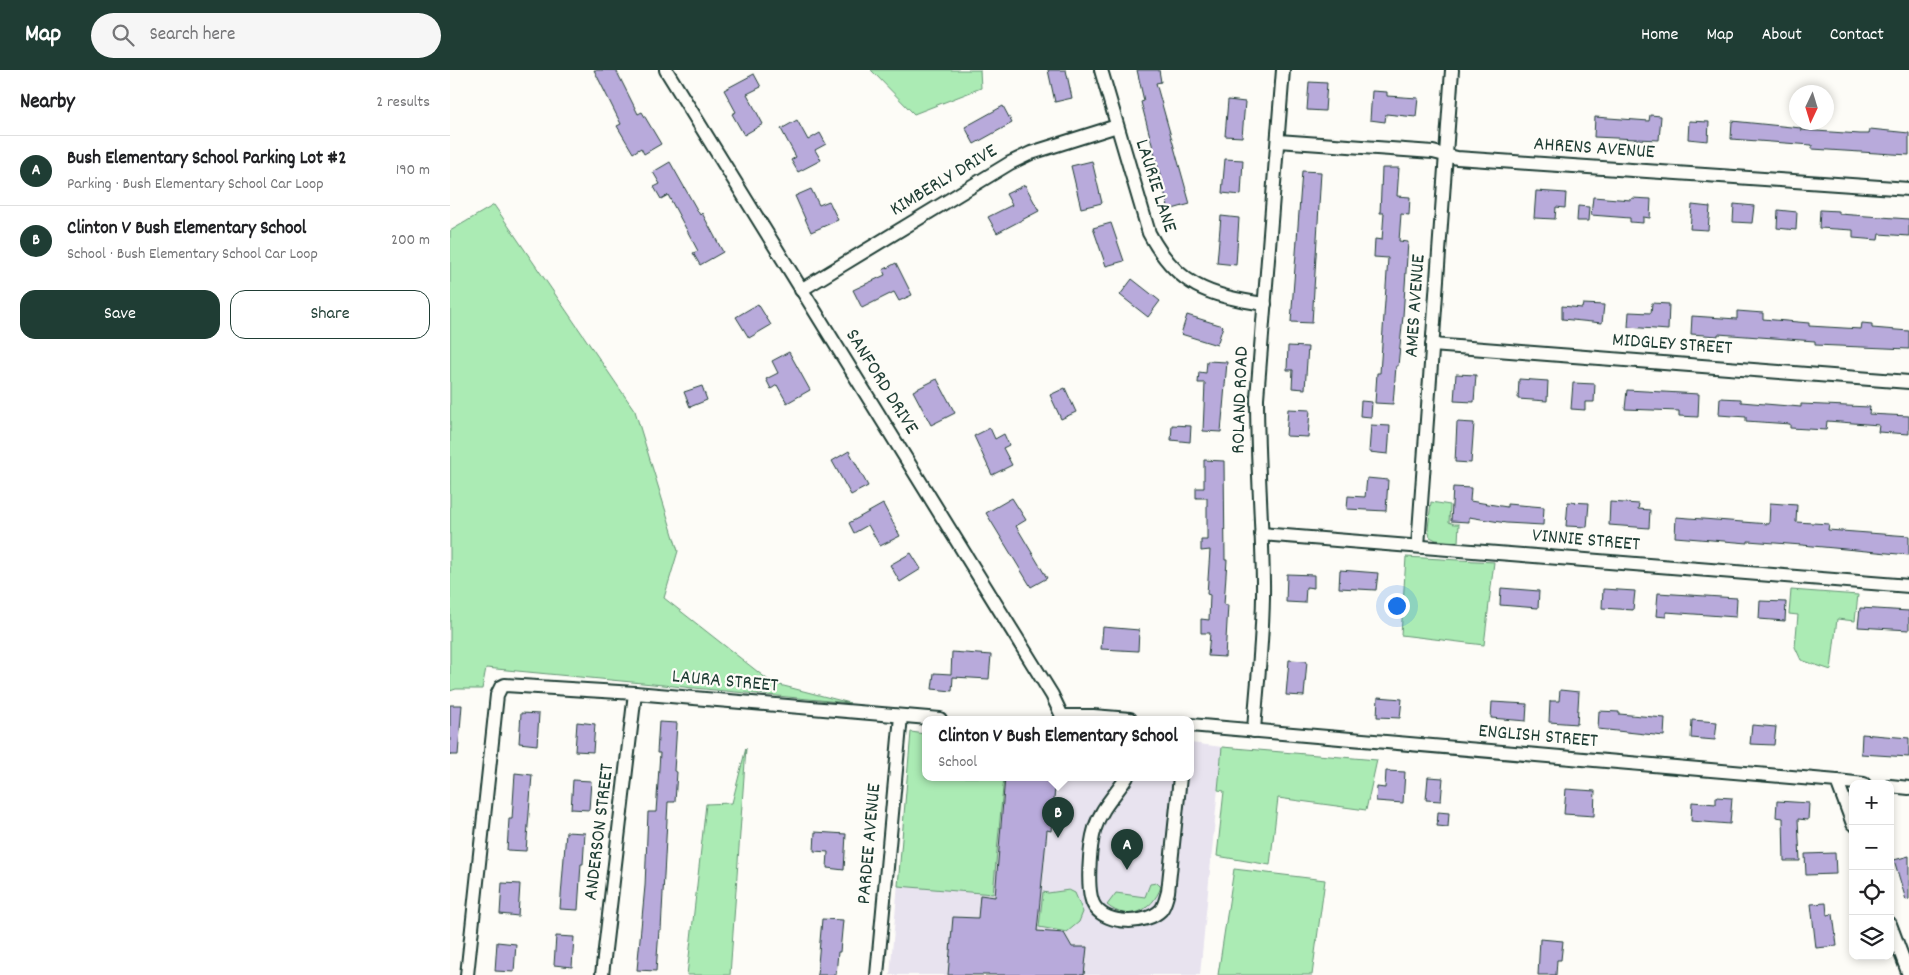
<!DOCTYPE html>
<html lang="en">
<head>
<meta charset="utf-8">
<style>
  body { margin:0; font-family:Dekko,sans-serif; background:#f6f6f6; color:#202124 }
  .controls { position:absolute; right:15px; bottom:15px; display:grid; overflow:hidden; border-radius:10px; box-shadow:0 2px 8px #0003 }
  .controls button { width:45px; height:45px; display:grid; place-items:center; padding:0; border:0; border-bottom:1px solid #e0e0e0; background:#fff; color:#202124; font:25px sans-serif }
  .compass { position:absolute; left:1339px; top:15px; width:45px; height:45px; border-radius:50%; background:#fff; box-shadow:0 2px 8px #0003; rotate:184deg }
  .you { position:absolute; left:946px; top:535px; width:18px; height:18px; margin:-12px; border:4px solid #fff; border-radius:50%; background:#1a73e8; box-shadow:0 0 0 8px #1a73e833 }
  .badge { display:grid; place-items:center; width:32px; height:32px; border-radius:50%; background:#1f3d34; color:#fff; font-size:16px; font-weight:700 }
  .pin { position:absolute; translate:-50% -41px; filter:drop-shadow(0 1px 2px #0008) }
  .pin::after { content:''; position:absolute; top:26px; width:18px; height:15px; background:inherit; clip-path:polygon(0 0,100% 0,50% 100%) }
  .popup { position:absolute; left:472px; top:646px; width:272px; height:65px; box-sizing:border-box; display:grid; place-content:center; border-radius:10px; background:#fff; filter:drop-shadow(0 1px 4px #0005); font-size:16px; white-space:nowrap; color:#757577 }
  .popup b { font-size:19px; color:#202124 }
  .popup::after { content:''; position:absolute; left:50%; top:100%; margin-left:-10px; border:10px solid transparent; border-top-color:#fff }
  .list { margin:0; padding:0; list-style:none }
  h2 { display:flex; justify-content:space-between; align-items:center; height:65px; margin:0; padding:0 20px; font-size:21px }
  h2 small { font-size:16px; font-weight:400; color:#757577 }
  .list li { display:grid; grid-template-columns:32px 1fr auto; gap:15px; align-items:center; box-sizing:border-box; height:70px; padding:0 20px; border-top:1px solid #e0e0e0 }
  .list b { display:block; font-size:19px; white-space:nowrap }
  .list p { margin:0; font-size:16px; white-space:nowrap; color:#757577 }
  .list em { font-size:16px; font-style:normal; color:#757577 }
  .actions { display:flex; gap:10px; padding:15px 20px }
  .actions a { flex:1; padding:11px 0; border:1px solid #1f3d34; border-radius:15px; text-align:center; font-size:18px; color:#1f3d34 }
  .actions .main { background:#1f3d34; color:#fff }
  .icon { flex:none; width:28px; height:28px; fill:none; stroke:currentColor; stroke-width:2; stroke-linecap:round; stroke-linejoin:round }
  .map { position:relative; flex:none; width:1459px; height:905px; overflow:hidden }
  header { display:flex; align-items:center; gap:30px; box-sizing:border-box; height:70px; padding:0 25px; background:#1f3d34; color:#fff }
  header strong { font-size:24px }
  nav { display:flex; gap:28px; margin-inline-start:auto; font-size:18px }
  .search { width:350px; height:45px; background:#f6f6f6; display:flex; align-items:center; gap:12px; box-sizing:border-box; padding:0 18px; border-radius:28px; color:#757577; font-size:19px }
  main { display:flex }
  aside { flex:1; background:#fff }
  .map>svg:first-child { display:block }
  .built { fill:#e8e3ef }
  .green { fill:#abebb4; stroke:#659474 }
  .building { fill:#b8aadb; stroke:#1f3d34 }
  .lines { fill:none; stroke-linecap:round; stroke-linejoin:round }
  .minor-casing { stroke:#1f3d34; stroke-width:16 }
  .minor { stroke:#fdfcf7; stroke-width:12 }
  .labels { text-anchor:middle; dominant-baseline:central; stroke-width:4.5; stroke-linejoin:round; paint-order:stroke }
  .street-label { font-size:20px; fill:#1f3d34; stroke:#fdfcf7 }
</style>
</head>
<body>
<header>
<strong>Map</strong>
<div class="search"><svg class="icon" aria-label="search" viewBox="0 0 24 24"><circle cx="10" cy="10" r="6"/><path d="M15 15l6 6"/></svg>Search here</div>
<nav><a>Home</a><a>Map</a><a>About</a><a>Contact</a></nav>
</header>
<main>
<aside>
<h2>Nearby<small>2 results</small></h2>
<ul class="list">
<li><span class="badge">A</span><div><b>Bush Elementary School Parking Lot #2</b><p>Parking · Bush Elementary School Car Loop</p></div><em>190 m</em></li>
<li><span class="badge">B</span><div><b>Clinton V Bush Elementary School</b><p>School · Bush Elementary School Car Loop</p></div><em>200 m</em></li>
</ul>
<div class="actions"><a class="main">Save</a><a>Share</a></div>
</aside>
<div class="map">
<svg width="1459" height="905" viewBox="0 0 1459 905">
  <rect width="100%" height="100%" fill="#fdfcf7"/>
  <filter id="ink" filterUnits="userSpaceOnUse"><feTurbulence type="fractalNoise" baseFrequency=".02" numOctaves="2"/><feDisplacementMap in="SourceGraphic" scale="10" xChannelSelector="R" yChannelSelector="G"/><feConvolveMatrix kernelMatrix="1 2 1 2 8 2 1 2 1" color-interpolation-filters="sRGB"/></filter>
  <g filter="url(#ink)">
    <path class="built" d="M461 662 475 664 476 707H740L741 673 772 677 750 905H440Z"/>
    <g class="green">
      <path d="M421 0H530L531 18 464 44Z"/>
      <path d="M44 135 185 341 228 481 214 528 322 613 400 633 36 598 32 619H6L0 621V161Z"/>
      <path d="M981 432 1000 435 999 452 1004 454H1009L1008 472 986 470 980 467 978 459Z"/>
      <path d="M956 487 1044 492 1034 575 951 565Z"/>
      <path d="M1341 520 1408 525 1405 551 1387 549 1381 600 1351 590 1345 577 1348 545 1339 544Z"/>
      <path d="M461 662 475 664 476 707H554L543 824 448 816Z"/>
      <path d="M772 677 927 690 916 740 828 728 820 795 767 786 774 721 768 720Z"/>
      <path d="M296 678 280 905H237L256 734 282 733Z"/>
      <path d="M784 799 875 810 862 905H768Z"/>
      <path d="M707 813 711 817C702 841 679 853 657 835L666 823 695 827 700 814Z"/>
      <path d="M619 820 625 823 633 842 629 852 617 862 589 857 593 822 598 823Z"/>
    </g>
    <g class="building">
      <path d="M144 0H166L188 44 192 42 211 74 194 84 191 78 183 83 167 56 171 54Z"/>
      <path d="M598 0H616L622 28 605 32Z"/>
      <path d="M687 0H709L711 12 706 13 740 134 719 140 691 32 694 31Z"/>
      <path d="M304 4 311 17 297 24 313 54 294 65 282 44 286 42 274 20Z"/>
      <path d="M859 12 877 13 875 41 857 40Z"/>
      <path d="M922 21 937 22V26L968 28 966 47 936 44 935 52 920 50Z"/>
      <path d="M778 30 795 32 792 67 775 66Z"/>
      <path d="M553 36 562 53 524 74 515 57Z"/>
      <path d="M1200 45 1211 46 1209 70 1144 67 1145 47 1199 51Z"/>
      <path d="M347 50 358 70 370 63 376 74 365 80 371 90 348 102 341 90 346 87 331 59Z"/>
      <path d="M1239 51 1259 52 1258 71 1238 69Z"/>
      <path d="M1282 51 1351 58V60L1410 64H1419L1420 59 1459 63V85L1362 79V75L1281 69Z"/>
      <path d="M775 89 793 90 791 125 772 123Z"/>
      <path d="M642 91 652 133 631 138 621 96Z"/>
      <path d="M220 92 250 145 252 143 273 182 250 195 243 183 248 181 218 125 211 129 204 117 210 114 203 102Z"/>
      <path d="M932 98H949L947 126 960 127 959 145 951 144 949 171 958 172 953 246 948 296H946L943 334 925 333 927 303H930L938 188 924 187 925 169 932 170 934 143H930Z"/>
      <path d="M852 101 871 102 862 253 841 252Z"/>
      <path d="M575 115 589 141 547 163 538 147 562 135 556 124Z"/>
      <path d="M361 119 369 135 379 131 388 150 361 162 345 126Z"/>
      <path d="M1086 121 1116 123 1115 138 1106 137 1105 149 1084 148Z"/>
      <path d="M1143 127 1181 130 1182 128 1201 129 1200 148 1193 147V153L1180 152V148L1141 145Z"/>
      <path d="M1284 134 1304 136 1302 153 1283 152Z"/>
      <path d="M1242 135 1260 137 1258 160 1240 159Z"/>
      <path d="M1128 136 1139 137 1138 151H1127Z"/>
      <path d="M1328 140 1347 142 1346 160 1327 158Z"/>
      <path d="M1370 140 1389 141V144L1459 149V166L1429 164 1428 170 1403 168V160L1369 158Z"/>
      <path d="M771 146 789 148 786 195 767 193Z"/>
      <path d="M661 153 674 191 656 196 643 158Z"/>
      <path d="M446 193 462 225 449 231 444 222 412 238 403 220 435 205 433 200Z"/>
      <path d="M682 209 710 231 698 247 670 225Z"/>
      <path d="M1202 233 1219 234 1218 260 1178 257 1179 242 1201 243Z"/>
      <path d="M308 234 321 255 299 268 286 247Z"/>
      <path d="M1133 234 1154 235 1152 253 1112 249V236L1132 238Z"/>
      <path d="M1287 241 1313 243V249L1359 253V256L1411 259 1412 253 1422 254V258L1459 261V279L1365 275V271L1268 264V266L1241 264 1242 246 1287 249Z"/>
      <path d="M737 245 773 256 767 275 731 264Z"/>
      <path d="M838 276 858 277 855 319 842 318 843 300H837Z"/>
      <path d="M339 282 360 320 337 333 327 315 321 319 316 309 328 303 322 291Z"/>
      <path d="M757 291 777 292 771 362 753 361 755 313H748L749 302 756 303Z"/>
      <path d="M1006 304 1026 305 1024 332 1004 331Z"/>
      <path d="M487 309 505 343 481 355 463 321Z"/>
      <path d="M1069 309 1098 311 1097 331 1068 329Z"/>
      <path d="M1123 313 1145 314 1144 332H1135V340L1121 339Z"/>
      <path d="M252 316 257 330 240 337 234 322Z"/>
      <path d="M615 318 626 342 611 349 600 325Z"/>
      <path d="M1177 320 1249 324 1248 347 1229 346V341L1175 339Z"/>
      <path d="M1270 328 1291 329V332L1351 337V334L1420 337 1419 344 1459 346V364L1428 362 1429 355 1377 351 1376 360 1340 358V354L1296 351V347L1269 345Z"/>
      <path d="M911 331 922 332 921 347 910 346Z"/>
      <path d="M838 339 860 340 858 367 836 366Z"/>
      <path d="M1007 352 1024 353 1021 393 1005 392Z"/>
      <path d="M722 355 741 356 740 372 721 370Z"/>
      <path d="M921 355 940 356 938 384 919 382Z"/>
      <path d="M540 358 545 369 554 364 559 375 553 378 562 395 542 405 524 366Z"/>
      <path d="M399 381 418 416 401 425 382 391Z"/>
      <path d="M754 390 774 391 775 490H777L774 535H778L775 587 758 586 760 563H751V549L759 550 760 525 757 524 760 480 751 481V470H757V428H746V418H754Z"/>
      <path d="M917 408 938 410 936 441 897 439 898 426 915 427Z"/>
      <path d="M1003 417 1021 418 1020 431 1057 437V434L1094 437 1093 455 1056 453 1019 447V452L1001 451Z"/>
      <path d="M562 428 576 450 566 456 597 508 581 517 536 443Z"/>
      <path d="M1118 432 1139 433 1137 457 1116 456Z"/>
      <path d="M1160 432 1189 434 1188 439 1200 440 1199 458 1159 455Z"/>
      <path d="M1320 433 1347 435 1346 452 1379 454 1378 460 1459 466V485L1352 475 1298 471V473L1225 467 1226 447 1319 454Z"/>
      <path d="M433 434 450 466 430 476 418 455 404 463 399 453Z"/>
      <path d="M461 483 471 499 450 512 440 495Z"/>
      <path d="M890 500 928 503 926 520 889 518Z"/>
      <path d="M837 504 864 505V518L856 517 855 533 836 532Z"/>
      <path d="M1051 518 1089 521 1088 538 1050 535Z"/>
      <path d="M1153 519 1185 521 1183 540 1152 538Z"/>
      <path d="M1208 523 1287 528 1286 547 1216 542V547L1206 546Z"/>
      <path d="M1310 531 1336 532 1335 551 1309 549Z"/>
      <path d="M1410 538 1459 541V560L1408 557Z"/>
      <path d="M653 557 689 560 688 581 651 579Z"/>
      <path d="M502 582 541 585 539 609 503 607 502 621 482 619 484 603 501 604Z"/>
      <path d="M839 590 857 591 854 626 836 625Z"/>
      <path d="M1110 620 1129 622 1127 654 1099 652 1100 631H1109Z"/>
      <path d="M928 627 952 629 950 648 927 647Z"/>
      <path d="M1042 632 1077 634 1076 651 1041 648Z"/>
      <path d="M0 635H12L8 685H0Z"/>
      <path d="M1149 641 1169 642V644L1215 648 1214 666 1148 659Z"/>
      <path d="M71 643 89 644 87 675 69 673Z"/>
      <path d="M1242 650 1267 652 1265 670 1241 668Z"/>
      <path d="M127 652 145 654 143 682 125 681Z"/>
      <path d="M209 652 227 653 224 701 227 702 225 732H218L211 860H209L206 901 187 900 195 816 198 742H206L210 683H207Z"/>
      <path d="M1302 655 1326 657 1324 675 1300 674Z"/>
      <path d="M1412 664 1459 668V687L1411 684Z"/>
      <path d="M936 701 955 702 953 733 926 731 927 717 935 718Z"/>
      <path d="M65 703 82 705 76 781 57 780 59 749H62Z"/>
      <path d="M555 707H606L601 761 597 760 587 861 614 863 622 877H637L634 905H498L503 847 528 848 530 825 545 827Z"/>
      <path d="M978 707 993 708 991 731 976 730Z"/>
      <path d="M123 710 141 711 139 740 121 739Z"/>
      <path d="M1116 719 1145 721 1144 746 1114 744Z"/>
      <path d="M1266 727 1282 728 1280 754 1241 751 1242 732 1266 734Z"/>
      <path d="M1327 731 1359 733 1358 750 1348 749 1350 791H1334L1333 748 1326 747Z"/>
      <path d="M988 742 999 743 998 757 987 756Z"/>
      <path d="M116 762 135 763 133 794H131L128 840 110 839Z"/>
      <path d="M365 762 396 764 394 800 377 798 378 782 364 781Z"/>
      <path d="M1385 783 1386 804 1356 805 1355 784Z"/>
      <path d="M1459 786V829L1456 830 1444 790Z"/>
      <path d="M52 813 70 814 68 846 50 844Z"/>
      <path d="M1376 833 1377 845 1383 844 1387 876 1366 878 1361 834Z"/>
      <path d="M372 849 393 850 390 882H388L386 905H367Z"/>
      <path d="M106 866 124 867 122 897 104 895Z"/>
      <path d="M1090 869 1113 871 1111 890H1107L1106 905H1088Z"/>
      <path d="M47 872 66 874 64 902 45 901Z"/>
    </g>
    <g class="lines">
      <defs>
        <g id="minor">
          <path d="M216 0 602 625 612 646"/>
          <path d="M651 0 699 163C727 216 759 226 815 234"/>
          <path d="M828 71 983 82 1007 88 1459 119"/>
          <path d="M351 220 560 93 581 83 667 56"/>
          <path d="M982 275 1459 312"/>
          <path d="M811 464 1459 516"/>
          <path d="M968 476 1002 0"/>
          <path d="M612 646H643L680 649"/>
          <path d="M740 655 1387 711 1403 754"/>
          <path d="M804 661C807 612 814 562 813 512 812 451 807 390 807 328L833 0"/>
          <path d="M677 707C666 724 651 738 645 758 640 774 635 823 645 837 658 855 696 855 711 840 715 835 716 828 718 822L730 707"/>
          <path d="M1387 711 1414 714"/>
          <path d="M1440 716 1459 718"/>
          <path d="M1440 854 1459 905"/>
          <path d="M17 905 47 625 51 617 55 615 185 623 490 649"/>
          <path d="M152 905 185 623"/>
          <path d="M427 905 451 646"/>
        </g>
      </defs>
      <use href="#minor" class="minor-casing"/>
      <use href="#minor" class="minor"/>
    </g>
  </g>
  <g class="labels">
    <g class="street-label">
      <text transform="translate(1144 79) rotate(4)">AHRENS AVENUE</text>
      <text transform="translate(494 111) rotate(-31)">KIMBERLY DRIVE</text>
      <text transform="translate(705 116) rotate(72)">LAURIE LANE</text>
      <text transform="translate(966 236) rotate(-86)">AMES AVENUE</text>
      <text transform="translate(1222 275) rotate(4)">MIDGLEY STREET</text>
      <text transform="translate(431 312) rotate(58)">SANFORD DRIVE</text>
      <text transform="translate(791 330) rotate(-88)">ROLAND ROAD</text>
      <text transform="translate(1136 471) rotate(5)">VINNIE STREET</text>
      <text transform="translate(275 612) rotate(5)">LAURA STREET</text>
      <text transform="translate(1088 667) rotate(5)">ENGLISH STREET</text>
      <text transform="translate(150 762) rotate(-83)">ANDERSON STREET</text>
      <text transform="translate(420 774) rotate(-85)">PARDEE AVENUE</text>
    </g>
  </g>
</svg>
<div class="controls">
<button>+</button>
<button>−</button>
<button><svg class="icon" aria-label="locate" viewBox="0 0 24 24"><circle cx="12" cy="12" r="6"/><path d="M12 2v4M12 18v4M2 12h4M18 12h4"/></svg></button>
<button><svg class="icon" aria-label="layers" viewBox="0 0 24 24"><path d="M12 4l9 5-9 5-9-5zM3 14l9 5 9-5"/></svg></button>
</div>
<svg class="compass" viewBox="-18 -18 36 36"><path d="M0-13l5 13h-10z" fill="#e53935"/><path d="M0 13l5-13h-10z" fill="#757577"/></svg>
<div class="you"></div>
<div class="pin badge" style="left:677px;top:800px">A</div>
<div class="pin badge" style="left:608px;top:768px">B</div>
<div class="popup"><b>Clinton V Bush Elementary School</b>School</div>
</div>
</main>
</body>
</html>
